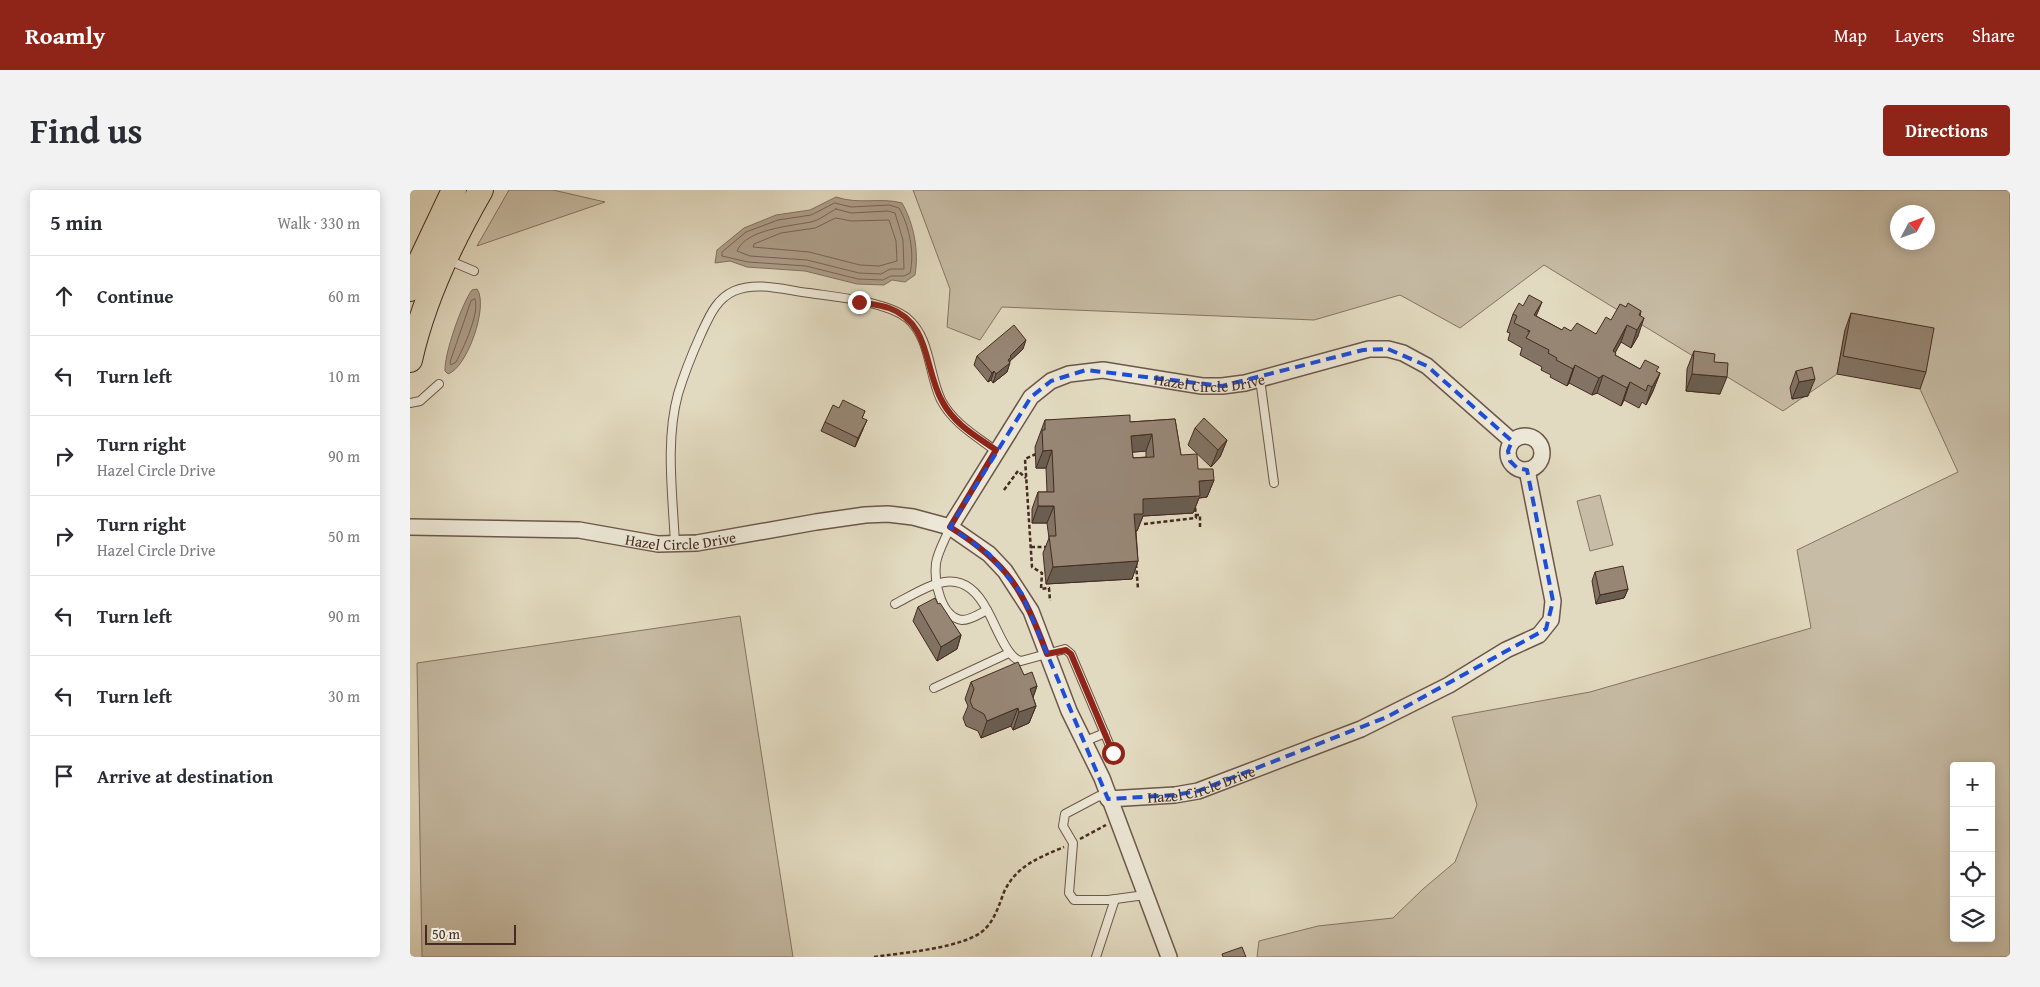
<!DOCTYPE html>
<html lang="en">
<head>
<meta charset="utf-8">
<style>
  body { margin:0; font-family:"Gentium Book Plus",serif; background:#f2f2f3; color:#2b2b33 }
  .controls { position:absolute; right:15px; bottom:15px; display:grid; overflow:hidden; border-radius:5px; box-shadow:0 2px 12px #0003 }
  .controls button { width:45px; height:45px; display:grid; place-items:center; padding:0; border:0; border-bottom:1px solid #e1e1e2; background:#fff; color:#2b2b33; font:25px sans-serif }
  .compass { position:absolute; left:1480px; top:15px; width:45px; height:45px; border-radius:50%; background:#fff; box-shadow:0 2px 12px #0003; rotate:49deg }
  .scale { position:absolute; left:15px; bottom:12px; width:91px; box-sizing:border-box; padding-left:5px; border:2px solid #452b21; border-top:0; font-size:14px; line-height:18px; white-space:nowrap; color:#452b21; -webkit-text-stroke:4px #ece7d6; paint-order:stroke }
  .stop { position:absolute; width:15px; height:15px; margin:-11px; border:4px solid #8f2418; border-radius:50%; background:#fff }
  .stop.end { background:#8f2418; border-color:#fff; box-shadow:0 1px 5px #0008 }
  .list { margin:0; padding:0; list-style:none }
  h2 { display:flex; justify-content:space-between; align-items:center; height:65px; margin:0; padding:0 20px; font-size:21px }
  h2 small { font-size:16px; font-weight:400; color:#7c7c81 }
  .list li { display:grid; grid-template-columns:32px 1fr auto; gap:15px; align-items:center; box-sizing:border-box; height:80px; padding:0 20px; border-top:1px solid #e1e1e2 }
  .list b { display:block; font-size:19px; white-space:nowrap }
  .list p { margin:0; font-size:16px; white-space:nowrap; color:#7c7c81 }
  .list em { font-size:16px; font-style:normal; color:#7c7c81 }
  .icon { flex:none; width:28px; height:28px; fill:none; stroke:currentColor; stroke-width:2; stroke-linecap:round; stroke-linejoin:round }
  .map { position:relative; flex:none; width:1600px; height:767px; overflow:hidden; border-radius:5px }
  header { display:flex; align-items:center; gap:30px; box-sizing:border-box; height:70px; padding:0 25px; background:#8f2418; color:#fff }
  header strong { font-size:24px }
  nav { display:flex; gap:28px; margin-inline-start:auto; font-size:18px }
  .intro { display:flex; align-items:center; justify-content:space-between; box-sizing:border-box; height:120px; padding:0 30px }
  h1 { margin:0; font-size:35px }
  .button { padding:12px 22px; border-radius:5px; background:#8f2418; color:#fff; font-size:18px; font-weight:700 }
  main { display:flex; gap:30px; padding:0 30px }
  aside { flex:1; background:#fff; border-radius:5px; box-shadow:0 2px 12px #0003 }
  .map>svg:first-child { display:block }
  .green { fill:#c7bca5; stroke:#867463; fill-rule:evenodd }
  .water { fill:#ad9e8a; stroke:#837060 }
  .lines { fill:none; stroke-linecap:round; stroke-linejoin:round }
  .shore { stroke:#796456; stroke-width:1 }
  .lane-casing { stroke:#6c5749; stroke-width:10 }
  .street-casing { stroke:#6c5749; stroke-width:18 }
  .primary-casing { stroke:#452b21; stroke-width:26 }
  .path { stroke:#452b21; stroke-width:2.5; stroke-dasharray:4 2.5; stroke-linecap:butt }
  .lane { stroke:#ece7d6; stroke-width:8 }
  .street { stroke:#ece7d6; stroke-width:15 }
  .primary { stroke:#e2dac0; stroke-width:24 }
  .wall { fill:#827364; stroke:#452b21; fill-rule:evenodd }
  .shaded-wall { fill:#6a5e51; stroke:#452b21 }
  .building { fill:#978674; stroke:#452b21; fill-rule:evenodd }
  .route { stroke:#8f2418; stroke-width:6 }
  .marked { fill:none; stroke:#1d4ed8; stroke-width:4; stroke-dasharray:10 6; stroke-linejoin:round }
  .labels { text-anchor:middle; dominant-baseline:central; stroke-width:4; stroke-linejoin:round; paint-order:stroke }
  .street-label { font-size:15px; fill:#452b21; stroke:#ece7d6 }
</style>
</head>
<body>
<header>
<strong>Roamly</strong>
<nav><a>Map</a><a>Layers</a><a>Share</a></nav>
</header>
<div class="intro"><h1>Find us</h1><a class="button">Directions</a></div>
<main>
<aside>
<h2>5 min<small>Walk · 330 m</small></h2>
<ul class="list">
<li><svg class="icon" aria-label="ahead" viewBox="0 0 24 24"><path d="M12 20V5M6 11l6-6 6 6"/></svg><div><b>Continue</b></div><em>60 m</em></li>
<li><svg class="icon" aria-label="left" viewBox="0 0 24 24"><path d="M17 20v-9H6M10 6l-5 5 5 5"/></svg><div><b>Turn left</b></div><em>10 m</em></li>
<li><svg class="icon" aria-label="right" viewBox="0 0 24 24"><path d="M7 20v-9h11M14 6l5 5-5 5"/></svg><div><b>Turn right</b><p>Hazel Circle Drive</p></div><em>90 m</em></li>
<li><svg class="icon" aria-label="right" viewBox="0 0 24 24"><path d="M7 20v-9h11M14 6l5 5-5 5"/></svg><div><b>Turn right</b><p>Hazel Circle Drive</p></div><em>50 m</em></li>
<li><svg class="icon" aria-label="left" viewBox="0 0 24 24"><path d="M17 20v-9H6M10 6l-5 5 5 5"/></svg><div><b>Turn left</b></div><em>90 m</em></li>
<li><svg class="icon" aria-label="left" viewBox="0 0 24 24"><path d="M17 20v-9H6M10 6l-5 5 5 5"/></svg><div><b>Turn left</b></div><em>30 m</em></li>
<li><svg class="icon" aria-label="arrive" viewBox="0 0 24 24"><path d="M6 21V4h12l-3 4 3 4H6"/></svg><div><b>Arrive at destination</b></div></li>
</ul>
</aside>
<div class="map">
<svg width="1600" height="767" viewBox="0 0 1600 767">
  <rect width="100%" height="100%" fill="#e2dac0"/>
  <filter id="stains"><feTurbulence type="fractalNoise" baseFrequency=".004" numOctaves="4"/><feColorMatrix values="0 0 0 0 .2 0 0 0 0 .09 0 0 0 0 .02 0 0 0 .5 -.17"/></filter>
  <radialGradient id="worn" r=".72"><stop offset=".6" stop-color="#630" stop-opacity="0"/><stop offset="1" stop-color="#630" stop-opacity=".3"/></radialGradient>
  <g class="green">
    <path d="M99 0H143L195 12 67 56Z"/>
    <path d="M503 0H1600V767H847L849 751 908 736 983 728 1013 699 1045 672 1067 615 1042 527 1180 502 1401 438 1387 360 1548 282 1510 199 1518 155 1435 140 1427 184 1373 221 1134 75 1050 138 990 105 904 130 592 117 570 150 537 137 540 99ZM1488 22H1518V52H1488ZM1544 576H1581V748H1544Z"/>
    <path d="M1190 305 1203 355 1180 361 1167 311Z"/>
    <path d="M330 426 383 767H12L7 473Z"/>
  </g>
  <g class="water">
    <path d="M426 7C450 15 470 7 492 13 504 34 509 61 505 85L495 92 482 90 474 95 447 94 395 81 337 77 320 71 305 73 307 60 334 38 366 25 400 20Z"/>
    <path d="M67 99C79 116 57 178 38 184L35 181C34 164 52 113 62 100Z"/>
  </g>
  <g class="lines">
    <g class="shore">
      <path d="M425 13 441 17 479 15 489 18C499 35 505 63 500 83L494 86H481L473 90 448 89 396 76 338 72 312 66V62L336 42 368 30 401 25Z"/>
      <path d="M426 19 441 23 478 21 485 23 493 50 494 79H480L471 84 449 83 397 70 340 66 327 61C336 39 381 36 401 32 410 30 418 23 426 19Z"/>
      <path d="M426 28 441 31 479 30 486 51 487 71 469 76 450 75 399 62 343 57 344 54 371 43 405 38Z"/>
      <path d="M65 109C70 123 53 159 46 172L41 175 40 172 61 111Z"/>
    </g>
    <defs>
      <g id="lane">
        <path d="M38 70 64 81"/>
        <path d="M850 189 864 293"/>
        <path d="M0 213 10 211 29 194"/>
        <path d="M265 355C263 306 255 252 268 204 274 184 282 164 291 144 299 127 306 109 324 101 347 91 375 100 399 103 426 107 475 111 497 128 521 148 518 183 531 210 543 233 566 246 586 261"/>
        <path d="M485 414C521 395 552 372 577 420 569 424 561 430 552 430 530 427 524 390 526 373 528 361 536 348 540 337"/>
        <path d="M577 420C585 433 597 469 611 471L655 459 661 464 703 563"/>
        <path d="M524 498 599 463"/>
        <path d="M673 552 695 543"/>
        <path d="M698 609 689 606 655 624 653 636 663 653 659 703 664 710H698L735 705"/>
        <path d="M686 767 705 709"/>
      </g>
      <g id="street">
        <circle cx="1115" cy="263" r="17"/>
        <path id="s1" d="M0 337 169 340 248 354 287 353 406 332 455 325 478 324 503 327 540 337 579 364 595 381 621 421 659 521 692 588 759 767"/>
        <path id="s2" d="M540 337 621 207 641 191 659 184 693 180 792 196H812L835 193 959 159H978L993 163 1017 176 1102 251"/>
        <path id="s3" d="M698 609 765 605 788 601 951 539 1039 495 1096 460 1129 445 1141 430 1143 411 1117 280"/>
      </g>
      <g id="primary">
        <path d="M0 99 9 74 44 0"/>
        <path d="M0 170C13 111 41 52 71 0"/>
      </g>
    </defs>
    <use href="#lane" class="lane-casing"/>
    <use href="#street" class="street-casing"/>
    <use href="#primary" class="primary-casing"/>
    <g class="path">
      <path d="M626 264 615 269 622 377 632 383 631 399 639 398 640 411"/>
      <path d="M594 300 608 281 616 288"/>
      <path d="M785 325H790V337"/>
      <path d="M734 334 786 328 785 316"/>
      <path d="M621 357H637"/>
      <path d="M726 374 728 399"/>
      <path d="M670 649 696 635"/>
      <path d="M464 767C490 763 557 758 575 739 585 729 589 715 594 702 606 676 628 668 654 657"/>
    </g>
    <use href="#lane" class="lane"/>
    <use href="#street" class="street"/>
    <use href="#primary" class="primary"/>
  </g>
  <g class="wall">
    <path d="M1216 117 1231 121 1230 126 1228 146 1221 158 1211 152 1205 162V165L1230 179 1247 182 1250 183 1243 201 1236 215 1232 212 1229 218 1214 210 1211 216 1187 203 1182 205 1159 193 1157 196 1140 187 1141 185 1131 180 1132 177 1110 165 1112 158 1098 150 1100 143 1097 142 1103 124 1126 126 1152 140 1186 144Z"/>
    <path d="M1441 123 1516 182 1510 199 1427 184 1435 140Z"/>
    <path d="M613 159 600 171 597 182 583 193 581 190 578 192 564 175 567 166Z"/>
    <path d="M1284 161 1304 172 1310 204 1276 201 1277 179Z"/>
    <path d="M1386 181 1398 206 1382 209 1380 198Z"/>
    <path d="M429 218 455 221 452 228 453 239 445 257 411 241 415 232Z"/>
    <path d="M765 229 771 265 788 279 804 290 797 307 789 308 783 323 733 326 727 341H726L728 371 722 389 636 394 633 363 639 348 637 333H622V319L628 302H637L636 278H626L625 257 635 230 720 232ZM736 261V267L723 268 722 262Z"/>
    <path d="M785 238 817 250 810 267 801 277 778 255Z"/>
    <path d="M1185 382 1218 399 1214 408 1186 414 1182 391Z"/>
    <path d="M528 414 551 445 547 459 527 471 503 431 508 417Z"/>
    <path d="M614 485 627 496 623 507 626 516 619 533 603 540 601 536 571 548 568 541 556 536 553 528 558 516 555 509 561 492Z"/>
  </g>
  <g class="shaded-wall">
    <path d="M1132 112 1125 129 1118 142 1124 125Z"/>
    <path d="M1234 128 1228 146 1221 158 1227 140Z"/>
    <path d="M1217 135 1211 152 1197 178 1203 161Z"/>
    <path d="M616 150 613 159 600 171 599 174 600 173 597 182 583 193 586 184 600 166Z"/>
    <path d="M1165 175 1159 193 1157 196 1163 179Z"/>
    <path d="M584 181 581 190 578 192 582 183Z"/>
    <path d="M1250 183 1243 201 1236 215 1242 197Z"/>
    <path d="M1282 184 1317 187 1310 204 1276 201Z"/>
    <path d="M1193 185 1187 203 1182 205 1189 188Z"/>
    <path d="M1405 189 1398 206 1382 209 1389 192Z"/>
    <path d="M1220 192 1214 210 1211 216 1217 198Z"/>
    <path d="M457 230 445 257 448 248Z"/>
    <path d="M742 244 736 261 714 263 721 246Z"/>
    <path d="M817 250 810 267 801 277 808 260Z"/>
    <path d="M642 260 636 278H626L633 261Z"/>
    <path d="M804 290 797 307 789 308 783 323 733 326 727 341 718 342 724 324 733 309 789 291Z"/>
    <path d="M628 316H644L637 333H622Z"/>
    <path d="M728 371 722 389 636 394 643 377Z"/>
    <path d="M1218 399 1214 408 1186 414 1190 405Z"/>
    <path d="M551 445 547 459 527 471 531 457Z"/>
    <path d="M627 496 621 513 620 499Z"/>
    <path d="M626 516 619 533 603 540 609 522Z"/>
    <path d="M608 518 601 536 571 548 577 531Z"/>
  </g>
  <g class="building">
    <path d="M1119 105 1132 112 1124 125 1152 140 1154 137 1161 141 1167 133 1186 144 1196 127 1201 130 1210 114 1216 117 1218 113 1231 121 1229 125 1234 128 1227 140 1217 135 1203 161 1206 163 1205 165 1230 179 1235 170 1249 177 1246 181 1250 183 1242 197 1238 195 1236 201 1220 192 1217 198 1193 185 1189 188 1165 175 1163 179 1146 170 1147 168 1138 163 1139 160 1116 148 1120 141 1104 133 1107 126 1103 124 1109 113 1113 116Z"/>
    <path d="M1441 123 1524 138 1516 182 1433 166Z"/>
    <path d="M604 135 616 150 600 166 601 167 598 170 600 173 586 184 584 181 582 183 567 166Z"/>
    <path d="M1284 161 1305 164 1304 172 1318 173 1317 187 1282 184Z"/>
    <path d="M1402 177 1405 189 1389 192 1386 181Z"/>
    <path d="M433 210 455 221 452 228 457 230 448 248 415 232 423 215 429 218Z"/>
    <path d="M720 225V232L765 229 771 265 787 264 788 279H803L804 290 789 291 790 306 733 309V324H724L728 371 643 377 639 346H646L644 316H628V302H644L642 260 633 261 632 240H635V230ZM742 244 744 267 723 268 721 246Z"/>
    <path d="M794 228 817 250 808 260 785 238Z"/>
    <path d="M1213 376 1218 399 1190 405 1185 382Z"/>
    <path d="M525 408 528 414 530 413 551 445 531 457 508 417Z"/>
    <path d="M608 472 614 485 622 482 627 496 620 499 626 516 609 522 608 518 577 531 574 524 563 518 560 511 564 499 561 492Z"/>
    <path d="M832 757 836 767H813L812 764Z"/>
  </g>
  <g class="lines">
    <path class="route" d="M449 112C459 114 470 115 479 118 521 133 514 179 532 211 544 234 566 246 586 260L540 337C599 374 613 400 637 464L656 460 661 464 703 563"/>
  </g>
  <path class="marked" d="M978 159 1017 176 1102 251 1098 261 1100 271 1107 278 1117 280 1143 411 1136 439 977 527 788 601 765 605 698 609 612 404 579 364 540 337 621 207 641 191 676 180 812 196 953 160Z"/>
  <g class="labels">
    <g class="street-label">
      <text stroke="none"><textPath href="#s2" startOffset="340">Hazel Circle Drive</textPath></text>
      <text stroke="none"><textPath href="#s1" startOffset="272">Hazel Circle Drive</textPath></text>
      <text stroke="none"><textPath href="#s3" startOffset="95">Hazel Circle Drive</textPath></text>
    </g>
  </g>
  <rect width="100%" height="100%" filter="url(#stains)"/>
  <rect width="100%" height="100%" fill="url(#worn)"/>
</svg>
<div class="controls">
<button>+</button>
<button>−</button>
<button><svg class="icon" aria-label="locate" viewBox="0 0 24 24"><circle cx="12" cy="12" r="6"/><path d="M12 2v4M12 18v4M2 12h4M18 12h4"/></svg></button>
<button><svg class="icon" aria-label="layers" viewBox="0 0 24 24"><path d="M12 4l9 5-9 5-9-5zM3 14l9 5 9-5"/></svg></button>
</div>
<svg class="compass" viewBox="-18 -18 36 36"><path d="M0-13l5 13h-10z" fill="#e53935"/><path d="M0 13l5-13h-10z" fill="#7c7c81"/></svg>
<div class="scale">50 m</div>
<div class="stop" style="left:703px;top:563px"></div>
<div class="stop end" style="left:449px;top:112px"></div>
</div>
</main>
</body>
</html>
